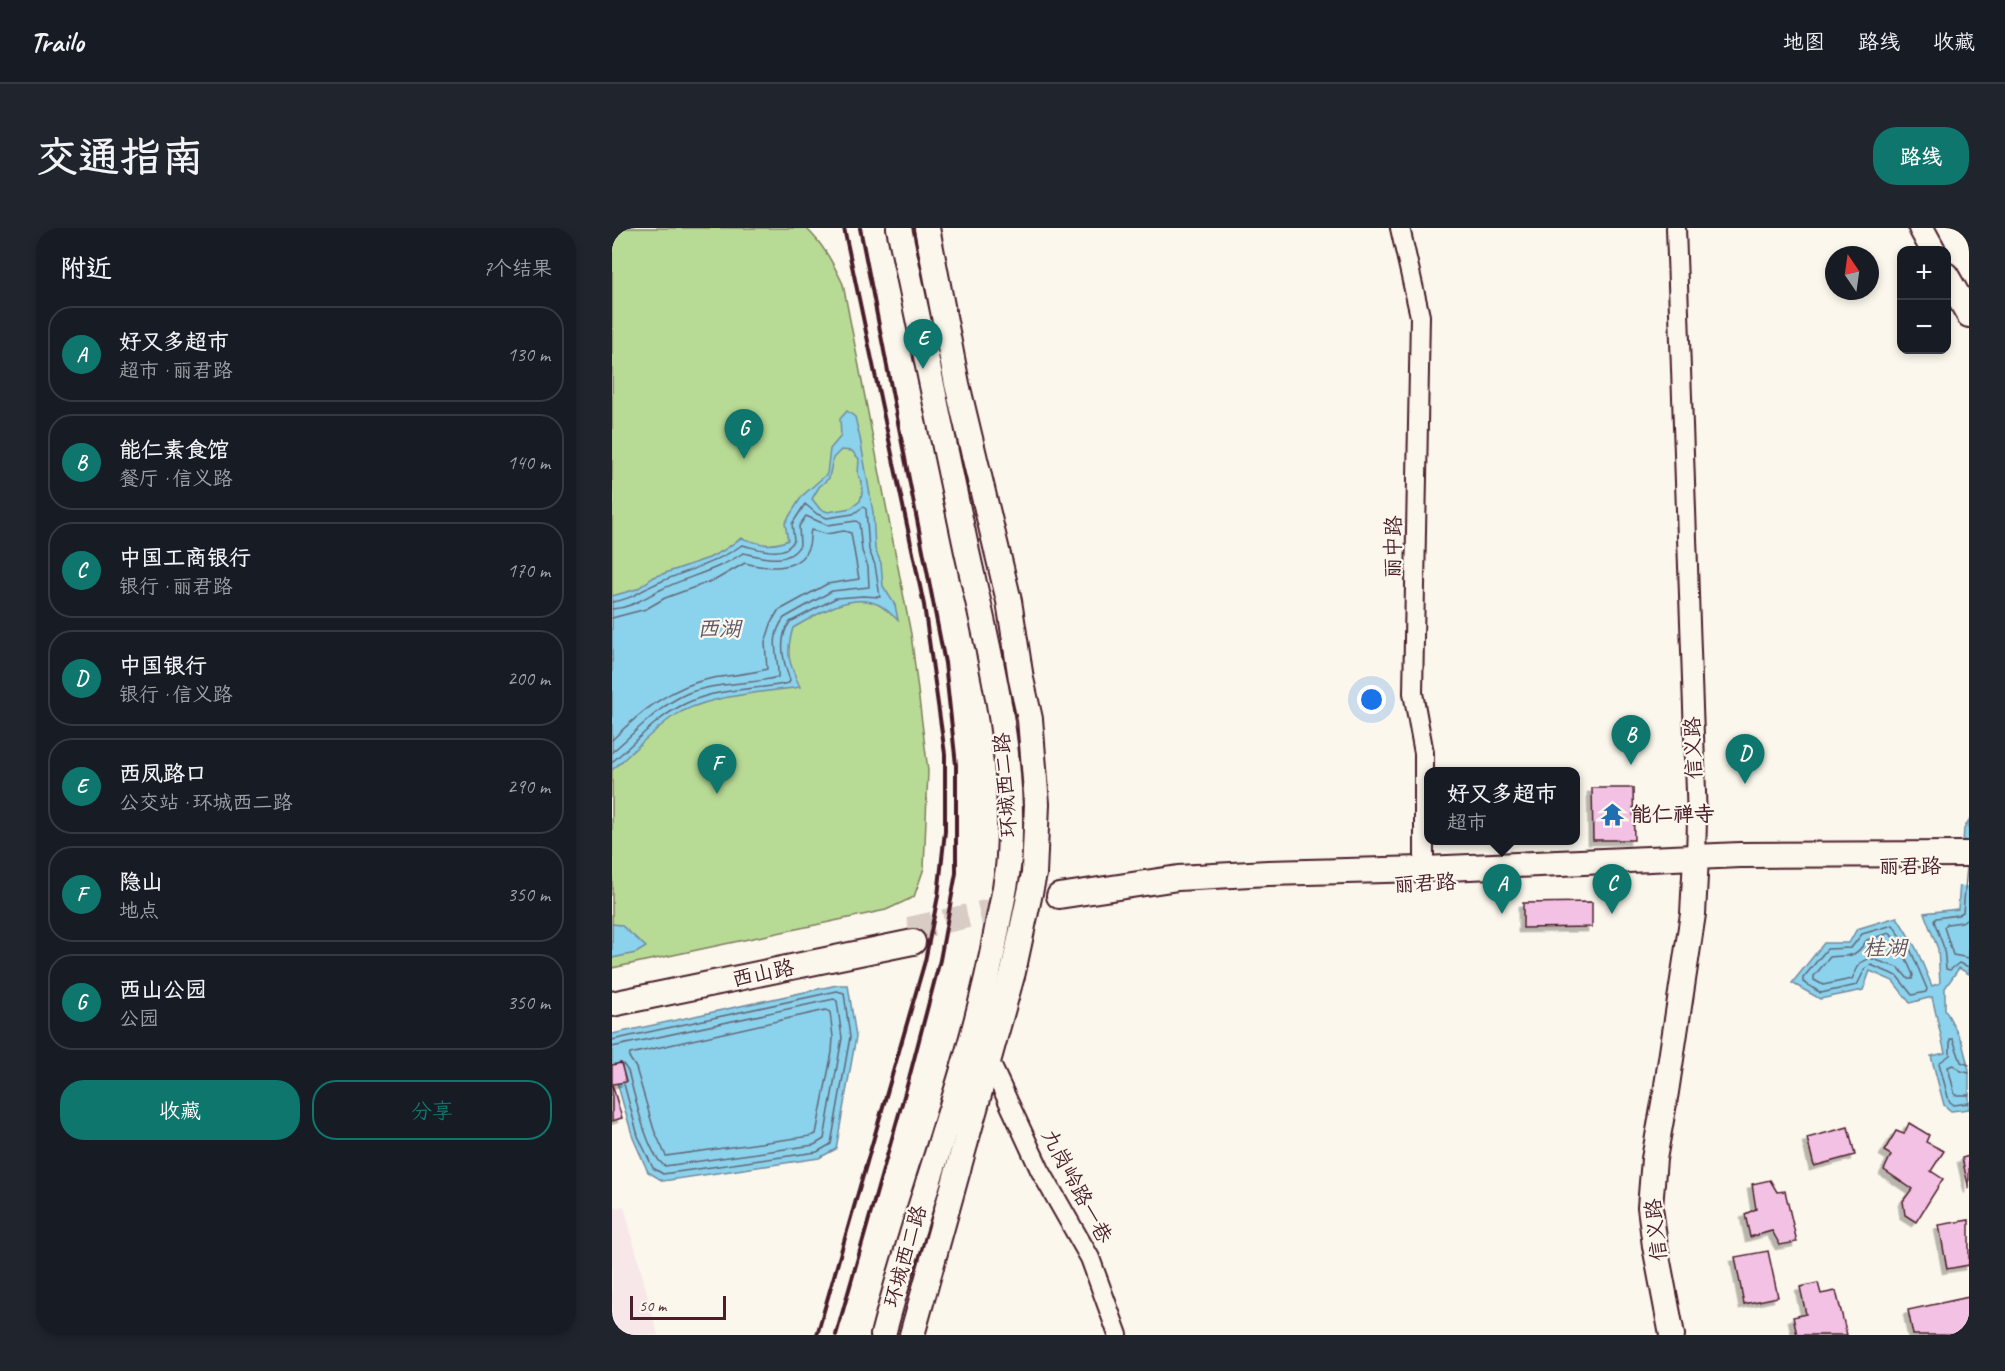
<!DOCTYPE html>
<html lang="zh">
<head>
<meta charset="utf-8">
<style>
  body { margin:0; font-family:Caveat,"LXGW WenKai TC",sans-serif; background:#20242c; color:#f1f3f6 }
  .controls { position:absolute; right:18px; top:18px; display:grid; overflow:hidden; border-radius:12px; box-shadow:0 3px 9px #0003 }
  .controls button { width:54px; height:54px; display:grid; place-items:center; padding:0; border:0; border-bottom:2px solid #363941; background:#171b24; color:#f1f3f6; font:30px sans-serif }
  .compass { position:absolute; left:1213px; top:18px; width:54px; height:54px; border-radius:50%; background:#171b24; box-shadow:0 3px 9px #0003; rotate:347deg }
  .scale { position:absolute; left:18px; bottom:15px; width:96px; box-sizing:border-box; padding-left:6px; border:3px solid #4a1f2b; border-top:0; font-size:16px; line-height:21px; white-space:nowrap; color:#4a1f2b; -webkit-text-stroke:4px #fbf7ec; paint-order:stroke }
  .you { position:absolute; left:760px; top:472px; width:21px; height:21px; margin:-15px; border:4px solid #fff; border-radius:50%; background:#1a73e8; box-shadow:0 0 0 9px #1a73e833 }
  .badge { display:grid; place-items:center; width:39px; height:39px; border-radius:50%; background:#0f766e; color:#fff; font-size:20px; font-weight:700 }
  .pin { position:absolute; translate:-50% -50px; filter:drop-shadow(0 2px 3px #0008) }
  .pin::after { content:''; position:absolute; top:32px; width:21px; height:18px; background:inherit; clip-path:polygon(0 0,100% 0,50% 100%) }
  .popup { position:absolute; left:812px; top:539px; width:156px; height:78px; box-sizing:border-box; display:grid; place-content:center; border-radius:12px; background:#171b24; filter:drop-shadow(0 2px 4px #0005); font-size:20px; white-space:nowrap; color:#9ea1a6 }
  .popup b { font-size:22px; color:#f1f3f6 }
  .popup::after { content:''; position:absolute; left:50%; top:100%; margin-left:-12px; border:12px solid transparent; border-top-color:#171b24 }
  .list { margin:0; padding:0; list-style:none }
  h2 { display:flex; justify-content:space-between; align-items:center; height:78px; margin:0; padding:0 24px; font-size:26px }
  h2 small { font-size:20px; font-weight:400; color:#9ea1a6 }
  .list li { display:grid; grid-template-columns:39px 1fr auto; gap:18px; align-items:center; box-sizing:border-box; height:96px; margin:0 12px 12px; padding:0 12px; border:2px solid #363941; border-radius:24px }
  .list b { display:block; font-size:22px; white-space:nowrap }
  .list p { margin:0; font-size:20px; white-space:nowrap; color:#9ea1a6 }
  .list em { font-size:20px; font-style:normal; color:#9ea1a6 }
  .actions { display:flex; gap:12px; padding:18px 24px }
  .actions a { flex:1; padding:14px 0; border:2px solid #0f766e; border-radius:24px; text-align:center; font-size:21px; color:#0f766e }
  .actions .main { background:#0f766e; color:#fff }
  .map { position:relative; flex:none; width:1357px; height:1107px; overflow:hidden; border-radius:24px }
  header { display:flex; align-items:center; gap:36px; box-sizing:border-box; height:84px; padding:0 30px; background:#171b24; border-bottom:2px solid #363941 }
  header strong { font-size:28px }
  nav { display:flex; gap:33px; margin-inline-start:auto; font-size:21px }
  .intro { display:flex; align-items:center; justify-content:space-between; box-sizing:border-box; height:144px; padding:0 36px }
  h1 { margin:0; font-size:42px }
  .button { padding:15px 27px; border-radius:24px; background:#0f766e; color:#fff; font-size:21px; font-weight:700 }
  main { display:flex; gap:36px; padding:0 36px }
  aside { flex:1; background:#171b24; border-radius:24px; box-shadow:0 3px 9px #0003 }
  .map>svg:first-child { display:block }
  .built { fill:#f8e7e9 }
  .green { fill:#b7da94; stroke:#807c60; stroke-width:1.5 }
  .water { fill:#8bd2ec; stroke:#718a9f; stroke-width:1.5; fill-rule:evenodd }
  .pier { fill:#fbf7ec }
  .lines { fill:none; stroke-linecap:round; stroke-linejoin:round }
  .shore { stroke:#646778; stroke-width:1.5 }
  .building { fill:#f2c1e3; stroke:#4a1f2b; stroke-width:1.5; filter:url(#shadow) }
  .major-tunnel { stroke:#d8ccc5; stroke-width:24; stroke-dasharray:24 12; stroke-linecap:butt }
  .minor-casing { stroke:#4a1f2b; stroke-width:22 }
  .major-casing { stroke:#4a1f2b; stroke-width:28 }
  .minor { stroke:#fbf7ec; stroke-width:18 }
  .major { stroke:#fbf7ec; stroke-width:24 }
  .rail { stroke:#4a1f2b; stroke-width:4 }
  .labels { text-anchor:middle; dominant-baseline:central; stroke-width:4.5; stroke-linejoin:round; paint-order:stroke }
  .street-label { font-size:21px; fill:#4a1f2b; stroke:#fbf7ec }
  .poi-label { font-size:21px; font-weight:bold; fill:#4a1f2b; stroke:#fbf7ec; text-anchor:start }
  .water-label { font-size:22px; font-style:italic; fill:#5e5565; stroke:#fbf7ec }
</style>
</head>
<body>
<header>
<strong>Trailo</strong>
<nav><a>地图</a><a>路线</a><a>收藏</a></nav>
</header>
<div class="intro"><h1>交通指南</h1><a class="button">路线</a></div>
<main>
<aside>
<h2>附近<small>7个结果</small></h2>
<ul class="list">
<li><span class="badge">A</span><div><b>好又多超市</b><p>超市 · 丽君路</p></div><em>130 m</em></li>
<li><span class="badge">B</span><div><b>能仁素食馆</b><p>餐厅 · 信义路</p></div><em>140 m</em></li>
<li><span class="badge">C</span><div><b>中国工商银行</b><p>银行 · 丽君路</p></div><em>170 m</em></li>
<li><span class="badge">D</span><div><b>中国银行</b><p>银行 · 信义路</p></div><em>200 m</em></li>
<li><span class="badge">E</span><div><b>西凤路口</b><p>公交站 · 环城西二路</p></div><em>290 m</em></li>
<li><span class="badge">F</span><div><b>隐山</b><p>地点</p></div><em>350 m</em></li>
<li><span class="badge">G</span><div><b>西山公园</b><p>公园</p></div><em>350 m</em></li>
</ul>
<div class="actions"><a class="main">收藏</a><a>分享</a></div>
</aside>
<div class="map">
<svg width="1357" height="1107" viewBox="0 0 1357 1107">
  <defs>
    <filter id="shadow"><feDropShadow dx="-4.5" dy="4.5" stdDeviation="0" flood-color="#0004"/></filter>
  </defs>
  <rect width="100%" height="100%" fill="#fbf7ec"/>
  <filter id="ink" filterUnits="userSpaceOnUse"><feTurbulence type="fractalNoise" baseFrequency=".0167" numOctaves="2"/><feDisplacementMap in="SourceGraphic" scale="12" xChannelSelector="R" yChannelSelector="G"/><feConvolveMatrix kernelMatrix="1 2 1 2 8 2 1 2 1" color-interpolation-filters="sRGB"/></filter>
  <g filter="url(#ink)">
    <path class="built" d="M12 978 46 1107H0V981Z"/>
    <path class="green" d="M0 0H194C211 16 221 35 231 56L299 406 316 543 312 640 302 669 274 682 0 740Z"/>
    <g class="water">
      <path d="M235 183 243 189 248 210 261 284 263 321 269 335 271 358 283 377 286 392C280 387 273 380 267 377 240 363 204 387 181 400 173 426 177 435 188 459 148 465 93 467 59 490 38 505 20 525 0 542V368L25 361 42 349 97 330 112 322 129 310C147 316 158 320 176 312L173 295 190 268 215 246 218 221 229 208 228 191ZM229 222 240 223 247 231 246 246 250 254V266L248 273 239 280 216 284 208 281 200 271 207 259 217 250 221 230Z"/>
      <path d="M1357 592V746L1347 740 1333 760V781L1350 814 1357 842V881L1339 883 1332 877 1319 828 1333 825 1320 769 1298 775 1281 753 1258 743 1251 762 1208 771 1180 755 1212 715H1237L1245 701 1285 689 1304 720 1320 758 1328 755 1326 721 1312 685 1346 681 1352 601Z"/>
      <path d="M0 696 9 697 34 719 24 725 0 730Z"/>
      <path d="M225 757H236L244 809 224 921 207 930 51 953 36 944 21 910 0 837V806Z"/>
    </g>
    <path class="pier" d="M1348 615H1357V658H1345Z"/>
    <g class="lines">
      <g class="shore">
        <path d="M0 374C22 371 30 361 48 354 76 342 104 335 130 317 145 320 173 332 182 312L180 296 193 276 205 286 215 290 241 286 251 279 254 281 257 322 263 337 268 369 251 368 224 370 178 394C165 411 171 434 178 452L177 455C145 462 107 460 77 474 46 487 25 513 0 534"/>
        <path d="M0 381C19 380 32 370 48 362 76 348 105 343 131 325 150 329 176 338 188 317L187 298 194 288 215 297 244 293 247 295 250 323 256 339 257 359 220 363 172 390C156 412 167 427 166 449 137 457 103 454 74 466 45 479 24 504 0 524"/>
        <path d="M0 390 34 381 53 370 105 351 133 335C152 340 186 345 196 320 199 314 197 308 199 302L214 306 232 303 239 305 247 351 215 356 166 383 160 393 153 415 155 441C138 446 119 447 101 450 60 458 29 483 0 512"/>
        <path d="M1355 640 1351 684 1346 687 1324 690 1322 693 1332 720 1334 741 1338 742 1347 735 1357 739"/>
        <path d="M1357 689 1350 694 1335 696 1332 699 1341 727 1357 730"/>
        <path d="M1281 697 1299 723 1315 761 1314 764 1300 767 1285 748 1259 737 1253 741 1245 757 1209 765 1191 754V750L1215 721 1239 720 1250 706Z"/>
        <path d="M1278 705 1292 726 1301 747 1300 751H1296L1287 740 1258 730 1248 735 1240 751 1211 757 1202 752V748L1218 729C1239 727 1242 731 1255 712Z"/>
        <path d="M214 782 218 784 221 809 220 824 204 906 199 908 54 928 42 902 24 840 17 829 18 826Z"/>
        <path d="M0 812 225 763 232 765 238 809 219 916 205 924 51 946 41 940 26 908 12 856"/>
        <path d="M0 819 222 771 225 773 230 810 212 911 202 917 53 938C35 928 22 864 16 843L11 836"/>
        <path d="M1357 837 1349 834 1341 811H1338V827L1327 835 1337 873 1342 877 1357 875"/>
        <path d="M1357 845 1349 843 1341 837 1336 839 1343 867H1357"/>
      </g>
    </g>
    <g class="building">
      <path d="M980 560H1021L1022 612H981Z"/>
      <path d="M980 674V699L911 700V675Z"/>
      <path d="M9 835 14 854 0 856 10 890 0 893V837Z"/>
      <path d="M1297 895 1317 907 1314 914 1332 923 1319 943 1331 951 1304 994 1293 987 1291 973 1300 961 1272 942 1279 927 1272 923 1284 903 1292 906Z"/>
      <path d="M1236 899 1243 927 1202 938 1195 910Z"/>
      <path d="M1357 928V961L1350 930Z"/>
      <path d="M1158 952 1165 964 1173 963 1185 1014 1168 1017 1160 1003 1138 1009 1133 986 1144 981 1140 956Z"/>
      <path d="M1357 992V1037L1335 1041 1327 997Z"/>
      <path d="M1156 1023 1166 1069 1132 1076 1123 1029Z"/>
      <path d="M1206 1055 1209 1066 1224 1063 1235 1107H1185L1181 1089 1194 1086 1188 1059Z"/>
      <path d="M1357 1069V1105L1346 1107H1301L1296 1082Z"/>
    </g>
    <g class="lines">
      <path class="major-tunnel" d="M297 701 447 668"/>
      <defs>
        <g id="minor">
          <path d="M788 0 808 88 801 465 812 525V641"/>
          <path d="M1064 0 1085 592 1084 629"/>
          <path d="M377 832 428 942 478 1030 506 1107"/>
        </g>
        <g id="major">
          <path d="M1309 0 1321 22"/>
          <path d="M1334 47 1357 87"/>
          <path d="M447 668 566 650 656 645 812 641 1128 627 1357 626"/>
          <path d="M0 776 301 714"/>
          <path d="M271 1107C306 971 360 839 385 701 389 677 396 652 397 628 404 526 377 423 355 324 332 216 309 108 287 0"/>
          <path d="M300 1107 401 744 422 646 425 576 418 491 409 451 397 373 345 156 315 0"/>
          <path d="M1060 1107 1043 1018 1038 979 1042 931 1054 864 1081 686 1084 629"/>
        </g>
      </defs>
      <use href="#minor" class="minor-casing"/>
      <use href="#major" class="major-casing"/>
      <use href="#minor" class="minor"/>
      <use href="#major" class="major"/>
      <g class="rail">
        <path d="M205 1107 313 733 326 668 333 603V526L312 377 232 0"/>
        <path d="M224 1107 296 854 328 732 344 645V537L333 435 248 0"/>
      </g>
    </g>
  </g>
  <defs>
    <symbol id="temple-bare" viewBox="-9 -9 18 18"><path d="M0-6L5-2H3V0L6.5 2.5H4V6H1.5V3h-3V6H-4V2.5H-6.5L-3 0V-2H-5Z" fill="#1f6fb2" stroke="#fbf7ec" stroke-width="2.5" paint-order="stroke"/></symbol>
  </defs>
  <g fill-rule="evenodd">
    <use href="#temple-bare" x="984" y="570" width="33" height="33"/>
  </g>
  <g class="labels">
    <g class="street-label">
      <text transform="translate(781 319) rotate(-89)">丽中路</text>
      <text transform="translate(1081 520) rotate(-92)">信义路</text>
      <text transform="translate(393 557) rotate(-94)">环城西二路</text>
      <text x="1298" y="638">丽君路</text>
      <text transform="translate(813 655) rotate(-3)">丽君路</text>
      <text transform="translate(151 745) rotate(-12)">西山路</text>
      <text transform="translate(465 958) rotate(62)">九岗岭路一巷</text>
      <text transform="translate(1044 1002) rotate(-96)">信义路</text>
      <text transform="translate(293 1028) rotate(-74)">环城西二路</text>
    </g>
    <g class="poi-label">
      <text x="1019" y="586">能仁禅寺</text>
    </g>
    <g class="water-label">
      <text x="107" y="401">西湖</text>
      <text x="1273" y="720">桂湖</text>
    </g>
  </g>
</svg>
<div class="controls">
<button>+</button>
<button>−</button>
</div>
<svg class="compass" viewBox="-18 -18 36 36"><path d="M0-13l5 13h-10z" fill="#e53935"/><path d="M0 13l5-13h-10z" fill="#9ea1a6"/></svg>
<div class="scale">50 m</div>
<div class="you"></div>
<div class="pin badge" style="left:890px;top:686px">A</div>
<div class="popup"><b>好又多超市</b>超市</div>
<div class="pin badge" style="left:1019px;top:537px">B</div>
<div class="pin badge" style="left:1000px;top:686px">C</div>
<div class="pin badge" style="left:1133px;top:556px">D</div>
<div class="pin badge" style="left:311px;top:141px">E</div>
<div class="pin badge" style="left:105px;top:566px">F</div>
<div class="pin badge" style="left:132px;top:231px">G</div>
</div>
</main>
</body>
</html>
